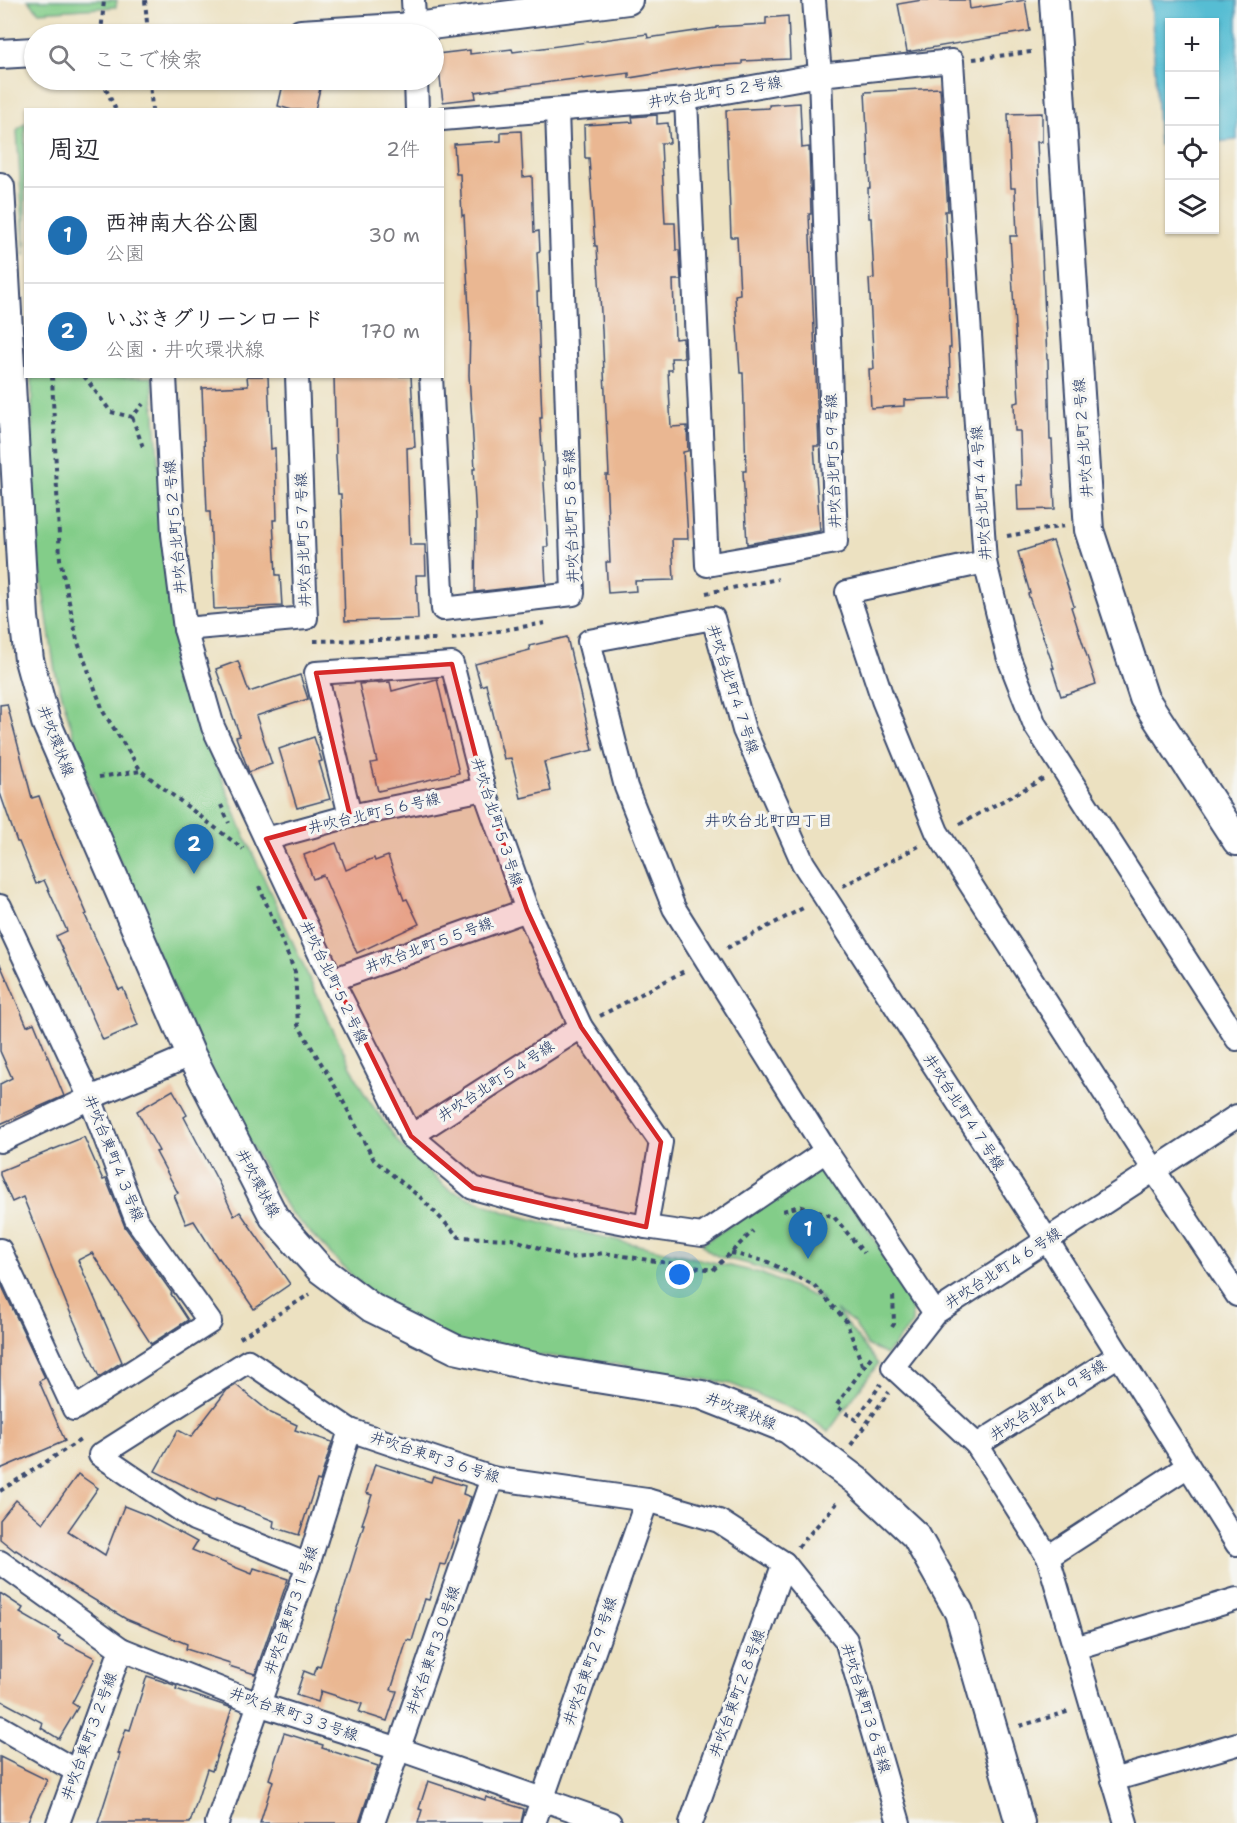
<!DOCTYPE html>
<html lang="ja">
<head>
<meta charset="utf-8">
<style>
  body { margin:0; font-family:"Shantell Sans","Klee One",sans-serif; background:#f7f7f7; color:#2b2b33 }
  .controls { position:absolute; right:18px; top:18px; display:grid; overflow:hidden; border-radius:0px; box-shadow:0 2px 4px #0004 }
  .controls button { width:54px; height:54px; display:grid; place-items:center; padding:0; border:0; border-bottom:2px solid #e1e1e2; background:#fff; color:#2b2b33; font:30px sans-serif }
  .you { position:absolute; left:680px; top:1275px; width:21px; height:21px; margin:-15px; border:4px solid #fff; border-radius:50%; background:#1a73e8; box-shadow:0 0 0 9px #1a73e833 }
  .badge { display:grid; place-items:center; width:39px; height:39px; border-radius:50%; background:#1f6fb2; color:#fff; font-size:20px; font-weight:700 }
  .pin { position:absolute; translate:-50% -50px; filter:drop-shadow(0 2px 3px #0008) }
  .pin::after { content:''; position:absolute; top:32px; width:21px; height:18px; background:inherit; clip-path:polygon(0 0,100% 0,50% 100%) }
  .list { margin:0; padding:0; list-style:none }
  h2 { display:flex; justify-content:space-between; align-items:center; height:78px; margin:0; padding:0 24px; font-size:26px }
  h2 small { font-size:20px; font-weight:400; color:#7c7c81 }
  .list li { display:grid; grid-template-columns:39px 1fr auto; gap:18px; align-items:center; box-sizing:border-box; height:96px; padding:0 24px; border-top:2px solid #e1e1e2 }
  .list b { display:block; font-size:22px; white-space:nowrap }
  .list p { margin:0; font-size:20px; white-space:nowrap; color:#7c7c81 }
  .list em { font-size:20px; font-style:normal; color:#7c7c81 }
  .icon { flex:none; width:33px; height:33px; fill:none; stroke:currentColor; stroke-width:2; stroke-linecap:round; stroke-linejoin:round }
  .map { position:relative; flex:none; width:1237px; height:1823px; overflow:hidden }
  .search { position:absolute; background:#fff; box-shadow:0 2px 4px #0004; left:24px; top:24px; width:420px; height:66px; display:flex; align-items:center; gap:15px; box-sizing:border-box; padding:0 21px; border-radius:33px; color:#7c7c81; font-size:22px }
  .panel { position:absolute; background:#fff; box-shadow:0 2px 4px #0004; left:24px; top:108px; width:420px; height:270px; border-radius:0px }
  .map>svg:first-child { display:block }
  .green { fill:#83cd89; stroke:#4f7e74; stroke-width:1.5 }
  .water { fill:#56bdd3; stroke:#387698; stroke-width:1.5 }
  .building { fill:#eab792 }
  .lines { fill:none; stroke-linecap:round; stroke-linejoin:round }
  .minor-casing { stroke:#3a4a6d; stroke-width:26 }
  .tertiary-casing { stroke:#3a4a6d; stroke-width:32 }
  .path { stroke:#3a4a6d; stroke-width:4; stroke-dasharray:4.5 4.5; stroke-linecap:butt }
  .minor { stroke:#fff; stroke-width:22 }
  .tertiary { stroke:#fff; stroke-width:28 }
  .marked { fill:#d62828; fill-opacity:0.2; stroke:#d62828; stroke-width:4.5; stroke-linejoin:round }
  .labels { text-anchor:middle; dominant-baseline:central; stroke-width:6; stroke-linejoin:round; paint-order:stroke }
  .street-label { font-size:15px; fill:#1b2f5e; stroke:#f6f6f2 }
  .neighbourhood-label { font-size:16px; fill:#1b2f5e; stroke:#f6f6f2 }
</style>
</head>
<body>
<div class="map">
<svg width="1237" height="1823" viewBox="0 0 1237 1823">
  <rect width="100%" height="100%" fill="#f6f6f2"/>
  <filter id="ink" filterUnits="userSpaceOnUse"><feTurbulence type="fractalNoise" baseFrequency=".0167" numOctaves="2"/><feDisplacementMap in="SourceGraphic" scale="12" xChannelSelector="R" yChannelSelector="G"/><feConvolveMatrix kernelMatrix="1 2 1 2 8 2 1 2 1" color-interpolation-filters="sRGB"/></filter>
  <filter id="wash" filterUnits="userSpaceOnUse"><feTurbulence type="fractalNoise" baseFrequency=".008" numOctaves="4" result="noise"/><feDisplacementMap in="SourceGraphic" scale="24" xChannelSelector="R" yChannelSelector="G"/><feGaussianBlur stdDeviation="1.35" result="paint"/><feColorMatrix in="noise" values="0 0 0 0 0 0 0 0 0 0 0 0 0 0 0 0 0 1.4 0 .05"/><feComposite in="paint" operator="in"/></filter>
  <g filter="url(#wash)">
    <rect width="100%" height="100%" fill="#ece1c1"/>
    <g class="green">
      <path d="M28 0H117L116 7 39 12Z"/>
      <path d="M25 123V256L17 130Z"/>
      <path d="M32 377H152L163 523 192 699 239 823 322 1007 365 1095 402 1147 448 1189 505 1212 564 1228 760 1273 824 1301C809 1284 770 1271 748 1264 729 1258 714 1260 702 1244L826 1162 912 1299V1324L886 1355 867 1345 854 1323 836 1310 878 1364 828 1432 806 1415 731 1384 585 1359 455 1349 364 1288 289 1211 224 1098 145 926 83 768 55 671 32 517Z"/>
    </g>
    <path class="water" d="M1151 0H1237V140L1215 142 1214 22H1170L1169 144 1159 145Z"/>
    <g id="blocks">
      <g class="building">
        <path d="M922 0H969L970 9 1025 0 1030 31 907 52 898 4Z"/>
        <path d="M788 16 790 59 742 61V64L705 66 629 78V73L583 79 582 78 475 92 476 98 443 102 437 54 470 50V54L512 49 513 52 647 34 648 38 716 28V27L766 24V18Z"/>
        <path d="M284 80H322L315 110H292L278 106Z"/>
        <path d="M940 88 948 211H945L951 348H949L951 398 904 400V406L871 408 869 369H874L869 279 874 278 871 218H869L868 188H870L865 92Z"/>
        <path d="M800 103 802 148 809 147 811 214H809L819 446H814L820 531 747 544 743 471H746L743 373H740L735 295 740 294 737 237H731L726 110 769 108V105Z"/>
        <path d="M1042 113V142H1037L1047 359H1048L1050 440H1052L1055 509 1018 510 1017 485H1022L1020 431H1015L1014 403 1019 402 1010 236H1017L1015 188H1011L1008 114Z"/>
        <path d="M657 115V124L668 123 670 143H661L665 223H675L676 250H679L681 280H673L675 339 683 338 684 358H671L672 370H668L671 427 687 426 688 451 683 452 688 539H672L674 580 635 581 636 591 608 593 606 562H610L606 475H609L602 330 597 246H595L589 158H585L584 125 633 122 632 117Z"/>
        <path d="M521 131 523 177 532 176 534 232 539 231 540 251 537 252 539 292H537L542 418H540L548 547H544L546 584 475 592 476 518 473 469H475L469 375 470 329 464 215 462 216 460 174H456L454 144 501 141V132Z"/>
        <path d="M247 376H268L271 449 275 448 277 520H273L276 575H280L282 606 214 609 210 512H207L202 388 248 386Z"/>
        <path d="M334 376H411L415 447 407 448 410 545H425L426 575H416L418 619 345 621 341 494H338L336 457Z"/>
        <path d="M1053 541 1074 606 1071 607 1096 684 1061 696 1052 668H1054L1028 594 1030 593 1018 552Z"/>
        <path d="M567 637 593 750 544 762 551 791 521 798 511 758 504 759 486 684 481 686 475 664 530 650 529 646Z"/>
        <path d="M238 661 249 692 300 675 308 699 256 716 272 764 249 772 236 737 240 736 216 669Z"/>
        <path d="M437 679 459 773 378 791 371 763 377 762 359 684 390 682 392 691Z"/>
        <path d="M7 704 32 798 39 796 54 838 87 914 85 915 119 990 123 988 138 1025 103 1040 56 936 67 931 44 880 36 884 19 842H17L0 793V705Z"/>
        <path d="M314 737 322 761 319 762 330 799 297 808 279 749Z"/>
        <path d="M336 843 346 870 374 858 375 861 388 856 404 900 407 899 419 924 357 953 323 875 313 879 304 855Z"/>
        <path d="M0 964 27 1026 34 1023 64 1096 0 1124V1084L12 1078 0 1051Z"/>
        <path d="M173 1090 187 1115 184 1117 220 1185 234 1216 240 1212 290 1284 254 1309 219 1258 218 1259 194 1221 186 1224 174 1195 178 1193 156 1152 159 1151 137 1111Z"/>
        <path d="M84 1137 103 1180 106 1179 125 1227 172 1293 171 1294 188 1320 151 1344 92 1253 78 1260 122 1362 99 1377 67 1305 23 1197 12 1202 0 1175V1171Z"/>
        <path d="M0 1282 45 1378 39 1381 65 1441 0 1469Z"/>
        <path d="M236 1385 271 1413 297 1425 295 1430 332 1442 320 1481 317 1480 299 1535 273 1527 274 1521 217 1498 215 1501 155 1471 178 1430 191 1437 227 1390Z"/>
        <path d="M375 1464 431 1482 433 1476 465 1486 463 1494 471 1497 462 1523 459 1522 445 1565 440 1564 429 1600 425 1599 412 1641 407 1640 391 1690 397 1691 387 1721 359 1712 362 1704 321 1691 318 1702 296 1695 304 1671 314 1675 317 1666 320 1667 364 1524H362L372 1495 366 1493Z"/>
        <path d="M78 1474 98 1488 68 1531 105 1555 124 1506 149 1516 197 1542 192 1550 252 1574 254 1568 288 1579 255 1674 229 1666 230 1663 186 1649 187 1644 126 1619 68 1584 16 1550 15 1551 0 1539V1520L16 1500 43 1523Z"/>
        <path d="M0 1593 23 1608 20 1613 60 1636 58 1639 95 1658 72 1703 78 1707 59 1739 41 1728 43 1723 0 1700Z"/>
        <path d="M147 1676 177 1686 176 1689 232 1708 212 1771 207 1769 190 1823H98L120 1754 118 1753 126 1729 130 1730Z"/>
        <path d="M284 1733 323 1745 322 1748 378 1766 359 1823H260L273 1781 269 1779Z"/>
        <path d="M0 1757 47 1780 27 1823H0Z"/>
        <path d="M428 1781 485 1800 486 1797 524 1809 521 1823H418L422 1810 419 1809Z"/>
      </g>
    </g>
  </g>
  <g filter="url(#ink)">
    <use href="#blocks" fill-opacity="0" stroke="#3a4a6d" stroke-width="1.5"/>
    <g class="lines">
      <defs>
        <g id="minor">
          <path d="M413 0 415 34"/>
          <path d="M416 80 417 110"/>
          <path d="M686 99 707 565 836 542 820 75 814 0"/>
          <path d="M442 119 686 99 820 75 952 61 985 562 1008 656 1035 725 1237 1039"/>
          <path d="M165 376 173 534 185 629 213 727 332 980 411 1136 473 1188 547 1208 646 1227 702 1235 826 1151"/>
          <path d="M431 376 443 609 573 594 557 110"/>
          <path d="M985 562 847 592 883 700 937 832 1154 1170 1237 1295"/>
          <path d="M185 629 306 618 297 376"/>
          <path d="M350 816 316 673 452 664 484 789 527 910 581 1027 661 1142 646 1227"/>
          <path d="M266 839 350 816 484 789"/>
          <path d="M0 906 90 1098 136 1219 210 1322 74 1409 0 1250"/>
          <path d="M332 980 527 910"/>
          <path d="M411 1136 581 1027"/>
          <path d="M0 1141 90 1098 191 1055"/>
          <path d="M935 1313 826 1151 674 908 626 787 589 641 713 618 744 730 803 863 1047 1240 1237 1544"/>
          <path d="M977 1445 1119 1355"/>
          <path d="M1048 1557 1188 1466"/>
          <path d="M0 1562 121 1649 258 1704 399 1749 610 1823"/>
          <path d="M308 1565 194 1519 100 1455 248 1361 350 1430 492 1478 647 1500 719 1521 784 1563 846 1640 899 1823"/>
          <path d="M1075 1648 1237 1599"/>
          <path d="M0 1727 76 1771"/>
          <path d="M1113 1780 1237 1744"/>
          <path d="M58 1823 121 1649"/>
          <path d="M217 1823 308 1565 350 1430"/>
          <path d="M373 1823 492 1478"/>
          <path d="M534 1823 647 1500"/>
          <path d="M691 1823 784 1563"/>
          <path d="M1126 1823 1048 1557 977 1445 893 1367 935 1313 1237 1116"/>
        </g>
        <g id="tertiary">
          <path d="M1054 0 1089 530 1144 698 1237 841"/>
          <path d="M301 34 415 27 628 0"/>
          <path d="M0 54 34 52"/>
          <path d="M0 187 24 617 29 660 46 722 191 1055 274 1217 320 1269 372 1308 455 1349 553 1371 702 1395 788 1429 857 1481 916 1536 959 1612 1020 1823"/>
        </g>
      </defs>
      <use href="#minor" class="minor-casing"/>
      <use href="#tertiary" class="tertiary-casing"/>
      <g class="path">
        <path d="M145 0 148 34"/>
        <path d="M101 34 104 0"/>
        <path d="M973 59 1031 52"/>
        <path d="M104 80 105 87 116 110"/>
        <path d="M150 80 152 110"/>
        <path d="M52 376 60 559 77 640 104 713 141 771 243 849"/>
        <path d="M84 376 111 412 132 417 143 404"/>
        <path d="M132 417 143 447"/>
        <path d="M1007 536 1064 526"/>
        <path d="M706 593 778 579"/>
        <path d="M452 639 545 623"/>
        <path d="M314 641 438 639"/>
        <path d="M99 777 141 771"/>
        <path d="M221 805 229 823"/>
        <path d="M960 824 1043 779"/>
        <path d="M259 886 295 972 298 1025 336 1088 374 1160 421 1198 459 1237 512 1239 570 1258 604 1253 713 1270 753 1231"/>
        <path d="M843 886 919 846"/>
        <path d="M727 948 805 907"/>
        <path d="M600 1016 686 970"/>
        <path d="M783 1211 799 1206 834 1217 864 1253"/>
        <path d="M731 1253 768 1262 814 1285 846 1321 863 1367"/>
        <path d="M892 1327 894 1324 893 1293"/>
        <path d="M240 1338 310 1294"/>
        <path d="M871 1357 836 1406 856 1420 881 1384"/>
        <path d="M851 1445 889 1392"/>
        <path d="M0 1491 82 1439"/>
        <path d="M798 1547 839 1501"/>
        <path d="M1020 1726 1070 1711"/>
      </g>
      <use href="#minor" class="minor"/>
      <use href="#tertiary" class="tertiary"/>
    </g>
  </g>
  <path class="marked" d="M452 664 484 789 527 910 581 1027 661 1142 646 1227 473 1188 411 1136 266 839 350 816 316 673Z"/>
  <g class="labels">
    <g class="street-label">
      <text transform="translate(715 92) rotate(-9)">井吹台北町５２号線</text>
      <text transform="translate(1083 438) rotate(-94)">井吹台北町２号線</text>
      <text transform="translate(833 461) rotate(-92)">井吹台北町５９号線</text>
      <text transform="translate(981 493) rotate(-94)">井吹台北町４４号線</text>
      <text transform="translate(571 516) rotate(-92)">井吹台北町５８号線</text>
      <text transform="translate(175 527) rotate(-95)">井吹台北町５２号線</text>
      <text transform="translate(303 540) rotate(-92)">井吹台北町５７号線</text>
      <text transform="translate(733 689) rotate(72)">井吹台北町４７号線</text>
      <text transform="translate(56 741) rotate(69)">井吹環状線</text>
      <text transform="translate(374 813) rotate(-13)">井吹台北町５６号線</text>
      <text transform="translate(497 822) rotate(72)">井吹台北町５３号線</text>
      <text transform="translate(429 945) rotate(-20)">井吹台北町５５号線</text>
      <text transform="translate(334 982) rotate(64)">井吹台北町５２号線</text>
      <text transform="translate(496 1081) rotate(-33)">井吹台北町５４号線</text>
      <text transform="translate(964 1112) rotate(57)">井吹台北町４７号線</text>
      <text transform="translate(114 1158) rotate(68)">井吹台東町４３号線</text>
      <text transform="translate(258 1183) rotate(62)">井吹環状線</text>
      <text transform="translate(1003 1268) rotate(-33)">井吹台北町４６号線</text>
      <text transform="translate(1048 1400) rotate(-33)">井吹台北町４９号線</text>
      <text transform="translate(741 1411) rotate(22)">井吹環状線</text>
      <text transform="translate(435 1457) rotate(18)">井吹台東町３６号線</text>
      <text transform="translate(291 1610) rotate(-71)">井吹台東町３１号線</text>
      <text transform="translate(433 1650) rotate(-71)">井吹台東町３０号線</text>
      <text transform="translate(590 1661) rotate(-71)">井吹台東町２９号線</text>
      <text transform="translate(737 1693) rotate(-70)">井吹台東町２８号線</text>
      <text transform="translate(866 1708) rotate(73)">井吹台東町３６号線</text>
      <text transform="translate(294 1714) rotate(19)">井吹台東町３３号線</text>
      <text transform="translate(89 1736) rotate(-70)">井吹台東町３２号線</text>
    </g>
    <g class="neighbourhood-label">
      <text x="769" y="820">井吹台北町四丁目</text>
    </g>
  </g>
</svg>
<div class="controls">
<button>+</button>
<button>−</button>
<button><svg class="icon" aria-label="locate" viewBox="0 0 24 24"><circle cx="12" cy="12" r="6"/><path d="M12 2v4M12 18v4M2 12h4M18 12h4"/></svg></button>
<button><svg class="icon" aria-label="layers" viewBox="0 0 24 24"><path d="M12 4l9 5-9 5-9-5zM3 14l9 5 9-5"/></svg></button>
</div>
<div class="you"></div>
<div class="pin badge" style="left:808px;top:1259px">1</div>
<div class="pin badge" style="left:194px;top:874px">2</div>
<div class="search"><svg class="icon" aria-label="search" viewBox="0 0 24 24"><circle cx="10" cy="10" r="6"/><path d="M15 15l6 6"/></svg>ここで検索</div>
<section class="panel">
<h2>周辺<small>2件</small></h2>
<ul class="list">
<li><span class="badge">1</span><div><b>西神南大谷公園</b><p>公園</p></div><em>30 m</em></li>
<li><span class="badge">2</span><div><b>いぶきグリーンロード</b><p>公園 · 井吹環状線</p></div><em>170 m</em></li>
</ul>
</section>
</div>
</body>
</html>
